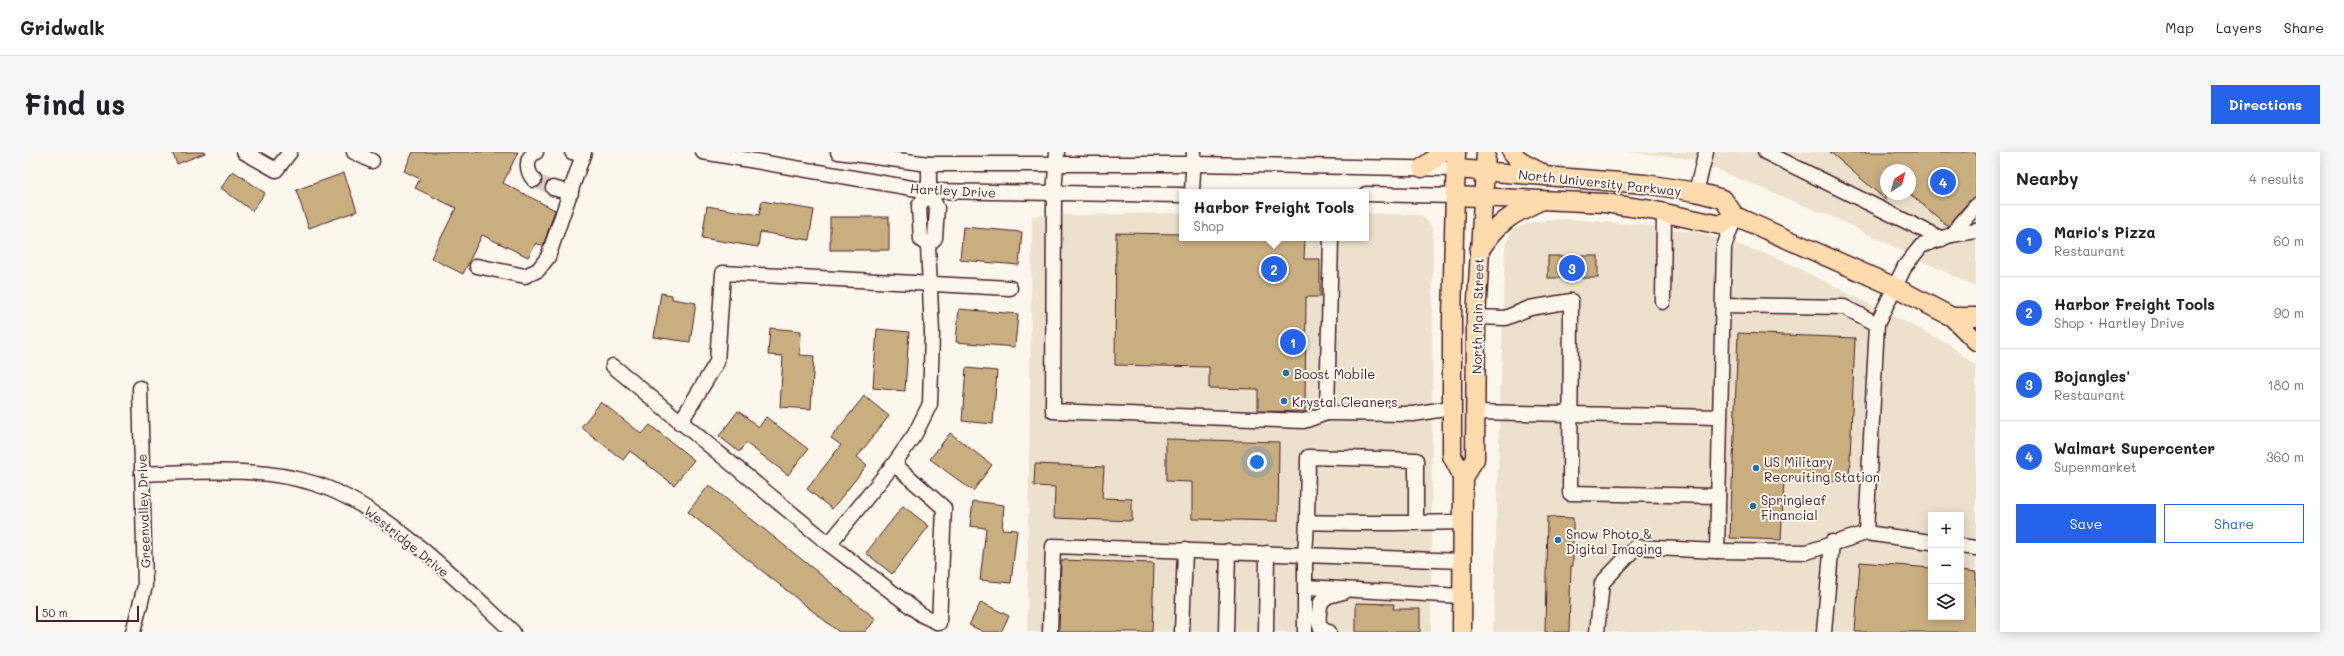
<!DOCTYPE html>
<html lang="en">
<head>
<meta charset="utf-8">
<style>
  body { margin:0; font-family:Mali,sans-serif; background:#f6f6f6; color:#202124 }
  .controls { position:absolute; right:12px; bottom:12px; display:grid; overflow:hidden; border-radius:0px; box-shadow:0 2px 10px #0003 }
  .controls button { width:36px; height:36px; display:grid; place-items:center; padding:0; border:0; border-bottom:1px solid #e0e0e0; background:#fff; color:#202124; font:20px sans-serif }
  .compass { position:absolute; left:1856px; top:12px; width:36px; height:36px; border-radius:50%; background:#fff; box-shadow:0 2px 10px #0003; rotate:36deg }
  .scale { position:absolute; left:12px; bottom:10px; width:103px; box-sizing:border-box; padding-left:4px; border:2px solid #4a1f2b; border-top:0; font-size:11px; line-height:14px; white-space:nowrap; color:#4a1f2b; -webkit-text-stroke:3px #fbf7ec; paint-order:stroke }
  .you { position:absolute; left:1233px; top:310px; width:14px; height:14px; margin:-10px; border:3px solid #fff; border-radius:50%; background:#1a73e8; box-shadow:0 0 0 6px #1a73e833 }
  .badge { display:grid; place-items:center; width:26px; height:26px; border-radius:50%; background:#2563eb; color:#fff; font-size:13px; font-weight:700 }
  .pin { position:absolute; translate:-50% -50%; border:2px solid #fff; box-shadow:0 1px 4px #0006 }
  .popup { position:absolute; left:1155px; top:37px; width:190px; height:52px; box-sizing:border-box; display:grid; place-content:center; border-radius:0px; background:#fff; filter:drop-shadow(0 1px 3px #0005); font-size:13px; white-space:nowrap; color:#757577 }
  .popup b { font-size:15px; color:#202124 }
  .popup::after { content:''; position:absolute; left:50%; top:100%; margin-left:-8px; border:8px solid transparent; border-top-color:#fff }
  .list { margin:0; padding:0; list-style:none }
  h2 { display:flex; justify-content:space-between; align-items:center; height:52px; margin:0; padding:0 16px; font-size:17px }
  h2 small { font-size:13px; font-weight:400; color:#757577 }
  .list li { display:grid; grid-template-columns:26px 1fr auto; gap:12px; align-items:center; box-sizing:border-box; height:72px; padding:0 16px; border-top:1px solid #e0e0e0 }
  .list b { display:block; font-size:15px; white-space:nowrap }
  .list p { margin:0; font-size:13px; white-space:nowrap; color:#757577 }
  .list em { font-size:13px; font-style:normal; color:#757577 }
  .actions { display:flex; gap:8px; padding:12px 16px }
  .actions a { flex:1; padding:9px 0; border:1px solid #2563eb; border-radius:0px; text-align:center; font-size:14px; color:#2563eb }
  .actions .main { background:#2563eb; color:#fff }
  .icon { flex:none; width:22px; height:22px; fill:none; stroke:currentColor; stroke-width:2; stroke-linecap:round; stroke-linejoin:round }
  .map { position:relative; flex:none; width:1952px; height:480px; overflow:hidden; border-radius:0px }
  header { display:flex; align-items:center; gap:24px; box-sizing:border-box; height:56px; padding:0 20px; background:#fff; border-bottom:1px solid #e0e0e0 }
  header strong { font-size:19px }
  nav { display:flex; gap:22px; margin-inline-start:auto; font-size:14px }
  .intro { display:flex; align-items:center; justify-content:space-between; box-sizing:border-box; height:96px; padding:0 24px }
  h1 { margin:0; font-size:28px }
  .button { padding:10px 18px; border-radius:0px; background:#2563eb; color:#fff; font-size:14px; font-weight:700 }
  main { display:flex; gap:24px; padding:0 24px }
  aside { flex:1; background:#fff; border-radius:0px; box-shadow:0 2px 10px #0003 }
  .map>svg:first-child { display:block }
  .built { fill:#ece1cc; fill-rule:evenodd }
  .building { fill:#c9af80; stroke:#4a1f2b }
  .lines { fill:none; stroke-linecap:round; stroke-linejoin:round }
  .minor-tunnel { stroke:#d8ccc5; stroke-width:14; stroke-dasharray:14 7; stroke-linecap:butt }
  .minor-casing { stroke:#4a1f2b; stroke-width:17 }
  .major-casing { stroke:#4a1f2b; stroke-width:21 }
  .minor { stroke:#fbf7ec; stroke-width:14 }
  .major { stroke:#fedbac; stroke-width:18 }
  .poi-dot { fill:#1f6fb2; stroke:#fbf7ec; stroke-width:1.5 }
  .labels { text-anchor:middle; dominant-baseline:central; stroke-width:4; stroke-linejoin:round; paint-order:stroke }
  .street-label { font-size:13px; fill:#4a1f2b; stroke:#fbf7ec }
  .poi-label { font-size:13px; fill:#4a1f2b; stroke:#fbf7ec; text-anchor:start }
</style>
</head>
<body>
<header>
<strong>Gridwalk</strong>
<nav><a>Map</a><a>Layers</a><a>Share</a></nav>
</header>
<div class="intro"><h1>Find us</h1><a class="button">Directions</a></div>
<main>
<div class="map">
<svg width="1952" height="480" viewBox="0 0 1952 480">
  <rect width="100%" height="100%" fill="#fbf7ec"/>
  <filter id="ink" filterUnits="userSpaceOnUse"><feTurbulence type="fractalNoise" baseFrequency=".025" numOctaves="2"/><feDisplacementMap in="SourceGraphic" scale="8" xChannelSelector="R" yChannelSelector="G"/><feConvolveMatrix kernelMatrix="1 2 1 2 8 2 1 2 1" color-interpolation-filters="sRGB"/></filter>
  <g filter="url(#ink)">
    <g class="built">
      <path d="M1604 0H1952V135L1811 66 1667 7ZM1862 18H1886V42H1862Z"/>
      <path d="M1158 61V86H1342V61L1396 63 1409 75 1407 480H1003L1008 64Z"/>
      <path d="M1541 67 1607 72 1672 80 1750 104 1923 191 1952 214V480H1469L1481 95 1489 77 1508 70ZM1907 363H1937V465H1907Z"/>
    </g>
    <g class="building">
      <path d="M148 0H181V1L153 12Z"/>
      <path d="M389 0H494L479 31 531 58 519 94 512 91 504 105 458 83 439 122 407 106 432 56 391 36 396 27 380 19Z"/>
      <path d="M1806 0H1952V46L1946 48 1924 74 1886 42V18H1862V48Z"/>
      <path d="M209 19 241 41 228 59 197 36Z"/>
      <path d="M320 21 333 59 285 76 272 38Z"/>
      <path d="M738 49 790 58 785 88 736 80 734 95 678 86 683 54 735 63Z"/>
      <rect x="806" y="65" width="59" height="33"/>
      <path d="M939 75 998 80 995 113 936 108Z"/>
      <path d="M1092 81 1158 82V86H1281L1280 107H1296V145H1282L1281 260 1234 259V237L1185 236V215L1091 213Z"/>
      <rect x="1524" y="104" width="50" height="22"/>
      <path d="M637 141 648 143V147L672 151 666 190 630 185Z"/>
      <path d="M935 157 994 162 991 195 932 190Z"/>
      <path d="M746 176 777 179 776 203 790 204 787 257 756 255 759 204 744 203Z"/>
      <path d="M853 177 885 180 881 239 849 236Z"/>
      <path d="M1714 181 1831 186 1825 330 1760 327 1757 388 1706 386Z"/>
      <path d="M942 216 973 219 969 272 938 269Z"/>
      <path d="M840 244 865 264 833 305 843 313 808 357 783 337 817 293 807 286Z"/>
      <path d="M577 250 618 282 626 273 670 308 650 333 606 299 599 308 557 275Z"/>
      <path d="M714 259 735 275 742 265 784 297 764 323 722 291 715 300 695 284Z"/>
      <path d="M926 281 968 313 949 339 906 307Z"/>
      <path d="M1142 287 1255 290 1254 369 1169 367V330L1142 329Z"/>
      <path d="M1011 312 1080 315 1078 346 1108 347V369L1030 366 1031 335 1010 334Z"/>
      <path d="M685 333 852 467 841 480H815L664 360Z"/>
      <path d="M949 349 980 353 978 377 993 378 987 431 956 428 962 376 946 374Z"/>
      <path d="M879 354 905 374 868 422 842 401Z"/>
      <path d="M1523 365 1549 366V414H1547L1545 480H1521Z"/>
      <path d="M1037 408 1130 411 1128 480H1035Z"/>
      <path d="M1836 410 1907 416V465H1937V418L1952 420V480H1831Z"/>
      <path d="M957 450 985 464 977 480H960L945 473Z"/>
      <path d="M1332 451 1370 452 1369 457H1396V480H1332Z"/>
    </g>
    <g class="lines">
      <path class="minor-tunnel" d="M510 28 529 36"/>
      <defs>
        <g id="minor">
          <path d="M220 0 252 18 266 0"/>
          <path d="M330 0 348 9"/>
          <path d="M548 0 559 3"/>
          <path d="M679 0 905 39 1158 43"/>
          <path d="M814 0 905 12H1170L1432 17"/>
          <path d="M1033 0 1030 42 1029 259 1280 269 1303 261"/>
          <path d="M1741 0 1918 87"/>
          <path d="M510 28C503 20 500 6 512 0"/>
          <path d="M529 36 547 41"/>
          <path d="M1168 40 1170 0"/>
          <path d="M1672 40 1682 0"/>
          <path d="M1342 42 1431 44"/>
          <path d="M1927 83 1952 54"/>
          <path d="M1307 86 1303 261 1389 262 1427 256"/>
          <path d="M904 93 897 88 895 54 905 39"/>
          <path d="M453 114 501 124 514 118 524 105 560 0"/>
          <path d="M1639 150 1640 61"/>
          <path d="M1699 153 1820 155 1853 172"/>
          <path d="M1452 165 1481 166 1506 156 1547 149 1546 341 1694 344"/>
          <path d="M589 214 805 392"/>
          <path d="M1451 260 1696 265"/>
          <path d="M656 271 693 210 699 121 986 136"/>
          <path d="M870 312 920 356 915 471 898 463 805 392 870 312 891 282 906 252 908 181 904 93 911 86 913 56 905 39V12"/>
          <path d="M118 322C176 320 236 314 292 332 361 354 436 431 489 480"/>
          <path d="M1283 370 1281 403 1438 409"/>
          <path d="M1392 371V308L1284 305 1283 370C1334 372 1386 371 1438 370"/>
          <path d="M1842 381 1853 172 1881 114 1897 94 1927 83 1952 79"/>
          <path d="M1937 394 1952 396"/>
          <path d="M1693 399 1783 400 1842 381 1907 390"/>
          <path d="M1282 435 1437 444"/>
          <path d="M109 480 121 434 116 236"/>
          <path d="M1026 480 1029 394 1281 403V480"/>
          <path d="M1158 480 1161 398"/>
          <path d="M1202 480 1204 399"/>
          <path d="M1242 480 1243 401"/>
          <path d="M1305 480C1290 478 1295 460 1297 450L1304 444 1319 440"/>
          <path d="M1573 480 1578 431 1612 395 1693 399 1700 95 1711 64"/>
          <path d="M1800 480 1808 390"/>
        </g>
        <g id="major">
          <path d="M1432 0 1428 166V304L1439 325"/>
          <path d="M1488 0 1497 10 1516 20"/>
          <path d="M1398 16 1419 0"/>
          <path d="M1432 17 1621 32 1672 40 1699 47 1711 64 1871 135 1928 165 1952 189"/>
          <path d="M1431 44 1581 51 1627 58 1696 73 1711 64"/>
          <path d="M1455 99C1474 71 1484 64 1514 50"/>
          <path d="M1928 165H1952"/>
          <path d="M1438 480 1439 325 1451 307 1452 165 1462 0"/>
        </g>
      </defs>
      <use href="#minor" class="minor-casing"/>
      <use href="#major" class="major-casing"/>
      <use href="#minor" class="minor"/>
      <use href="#major" class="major"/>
    </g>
  </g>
  <g class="poi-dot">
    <circle cx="1262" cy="221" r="4"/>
    <circle cx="1260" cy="249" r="4"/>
    <circle cx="1732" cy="316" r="4"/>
    <circle cx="1729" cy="354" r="4"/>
    <circle cx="1534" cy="388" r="4"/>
  </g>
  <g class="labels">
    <g class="street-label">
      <text transform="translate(1576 30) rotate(6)">North University Parkway</text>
      <text transform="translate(929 38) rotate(3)">Hartley Drive</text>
      <text transform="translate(1453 164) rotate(-89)">North Main Street</text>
      <text transform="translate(119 359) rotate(-92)">Greenvalley Drive</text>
      <text transform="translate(383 389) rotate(39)">Westridge Drive</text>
    </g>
    <g class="poi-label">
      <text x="1270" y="221">Boost Mobile</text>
      <text x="1268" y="249">Krystal Cleaners</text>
      <text x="1740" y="309">US Military<tspan x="1740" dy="15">Recruiting Station</tspan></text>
      <text x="1737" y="347">Springleaf<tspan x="1737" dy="15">Financial</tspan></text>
      <text x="1542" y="381">Snow Photo &amp;<tspan x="1542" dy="15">Digital Imaging</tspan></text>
    </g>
  </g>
</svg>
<div class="controls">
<button>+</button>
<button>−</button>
<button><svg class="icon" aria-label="layers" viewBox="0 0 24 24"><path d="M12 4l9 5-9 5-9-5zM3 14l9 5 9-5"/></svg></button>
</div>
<svg class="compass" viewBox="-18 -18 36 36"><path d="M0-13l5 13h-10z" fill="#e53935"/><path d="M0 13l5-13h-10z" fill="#757577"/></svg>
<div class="scale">50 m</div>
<div class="you"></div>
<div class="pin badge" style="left:1269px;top:190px">1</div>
<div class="pin badge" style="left:1250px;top:117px">2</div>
<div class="popup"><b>Harbor Freight Tools</b>Shop</div>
<div class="pin badge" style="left:1548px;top:116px">3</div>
<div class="pin badge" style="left:1919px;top:30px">4</div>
</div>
<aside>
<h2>Nearby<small>4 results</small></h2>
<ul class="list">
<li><span class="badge">1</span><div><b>Mario's Pizza</b><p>Restaurant</p></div><em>60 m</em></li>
<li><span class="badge">2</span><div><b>Harbor Freight Tools</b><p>Shop · Hartley Drive</p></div><em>90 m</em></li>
<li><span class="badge">3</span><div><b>Bojangles'</b><p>Restaurant</p></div><em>180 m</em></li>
<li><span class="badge">4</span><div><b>Walmart Supercenter</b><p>Supermarket</p></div><em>360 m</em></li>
</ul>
<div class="actions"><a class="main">Save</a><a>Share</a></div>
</aside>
</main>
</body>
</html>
